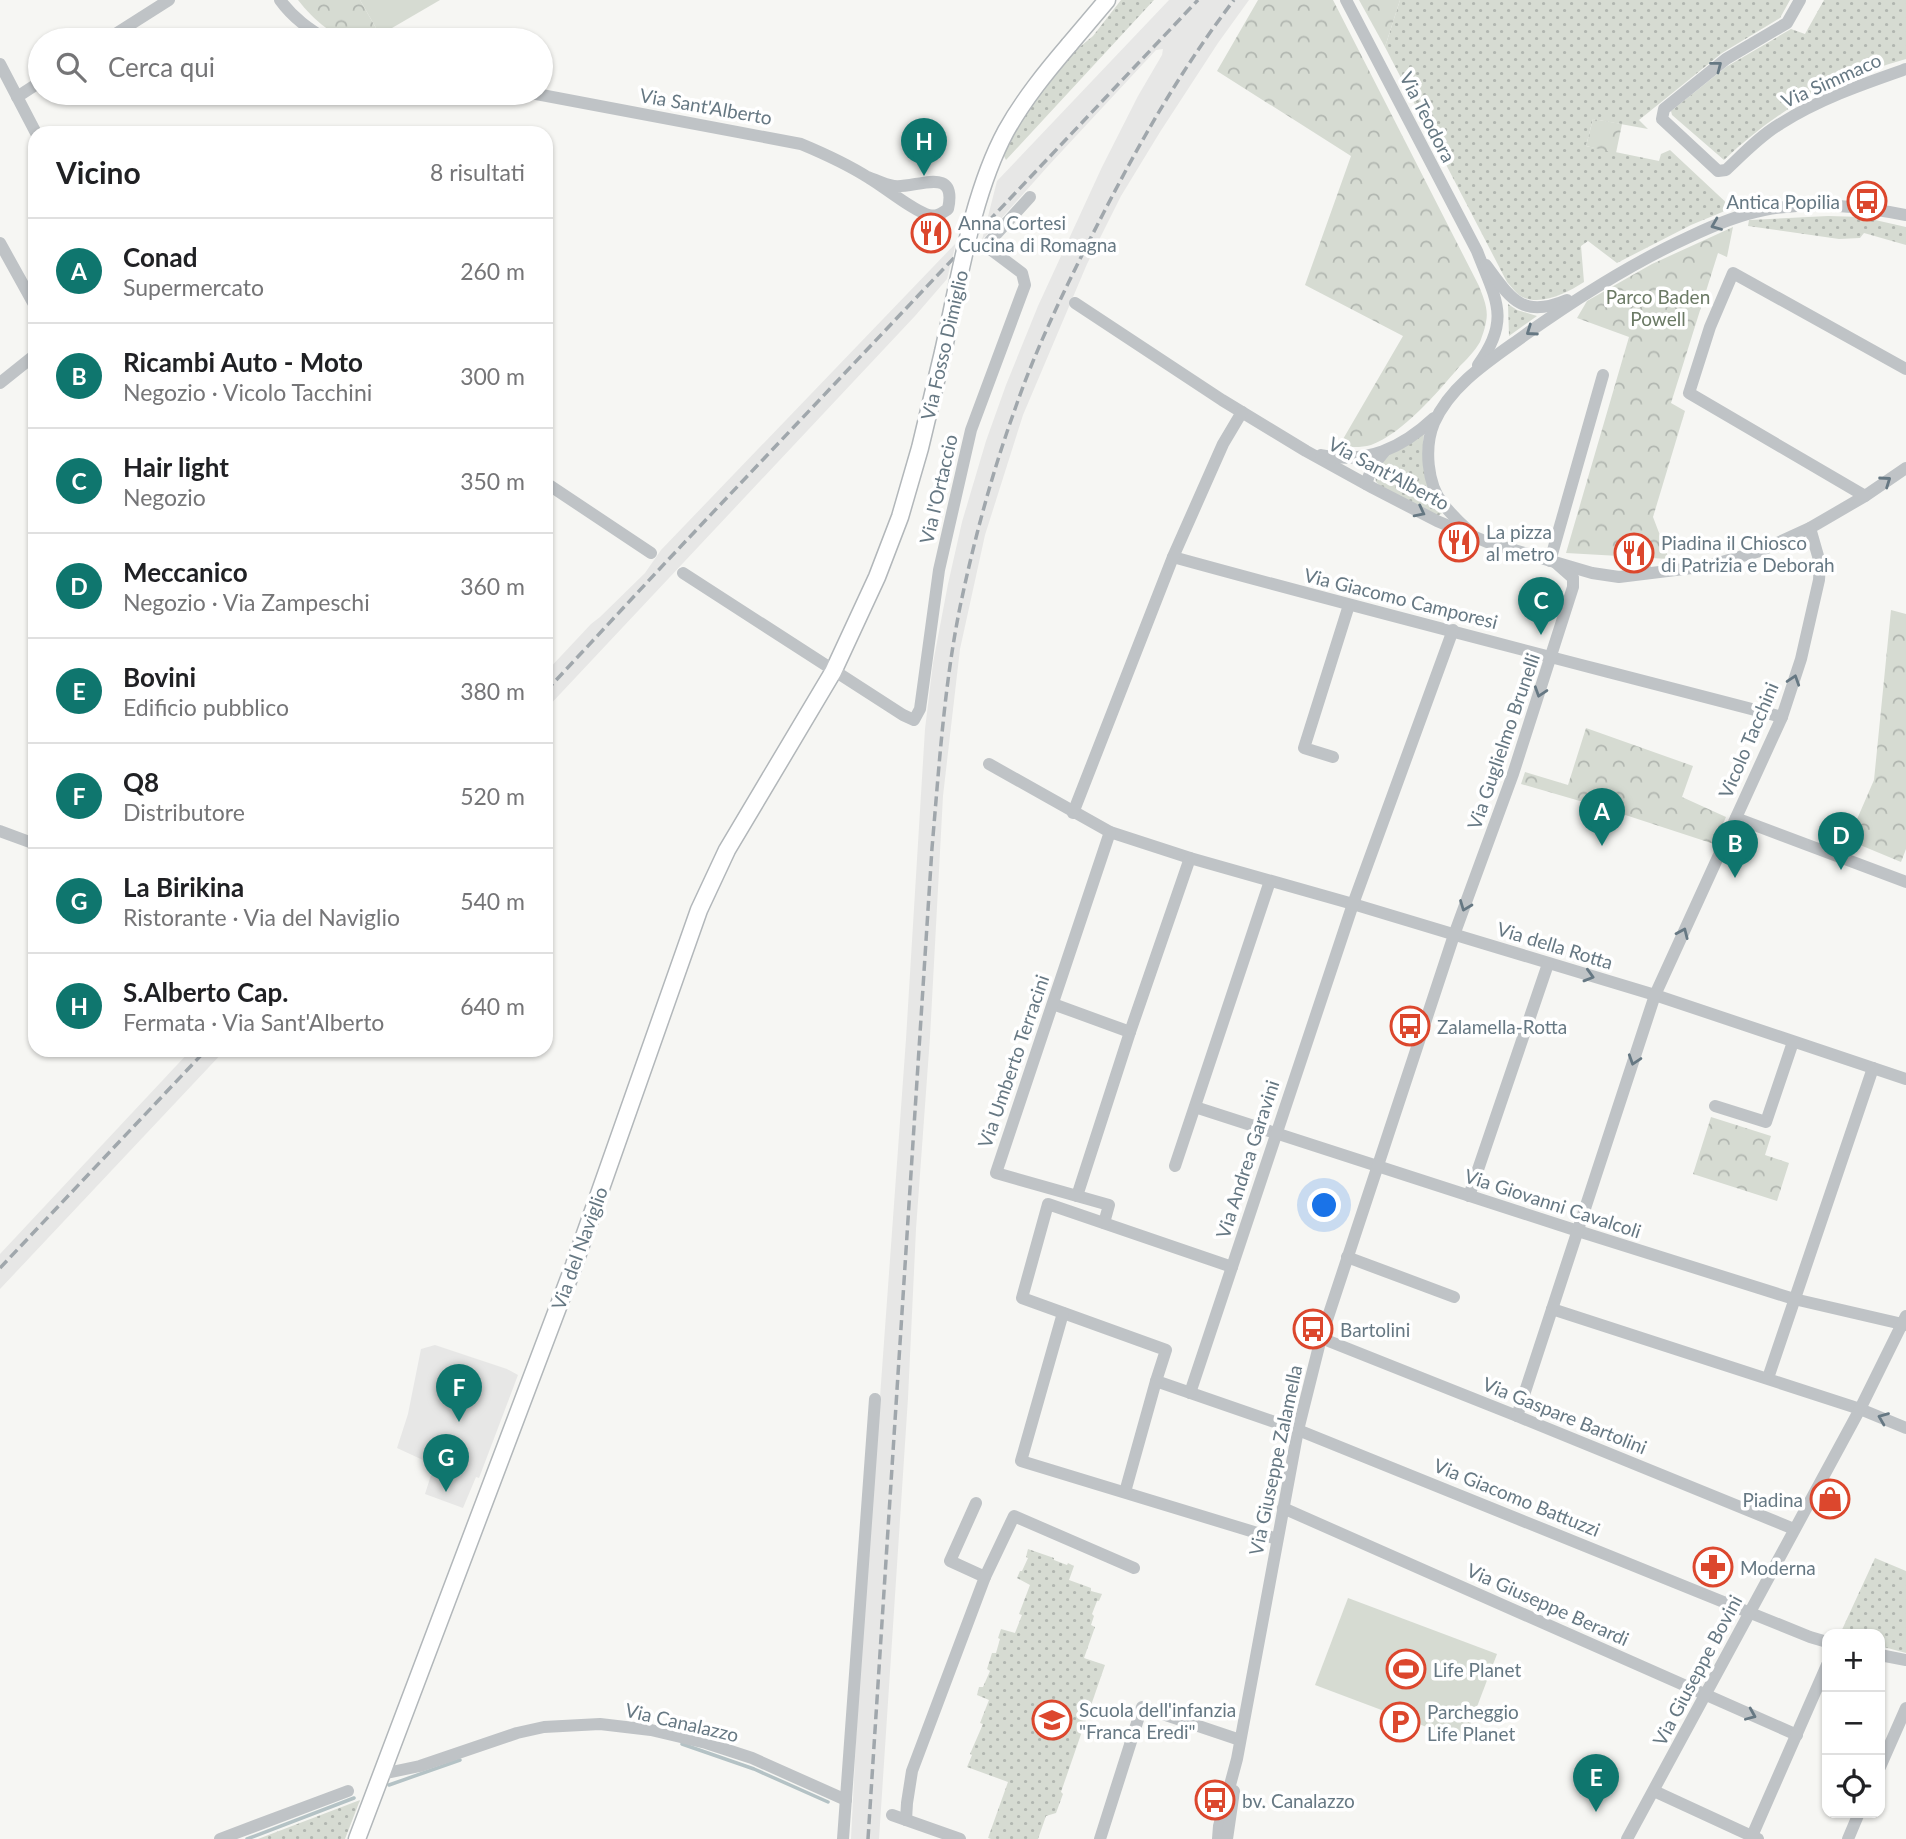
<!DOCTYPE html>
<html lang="it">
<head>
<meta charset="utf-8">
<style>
  body { margin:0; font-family:Lato,sans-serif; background:#f6f6f6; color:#202124 }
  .controls { position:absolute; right:21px; bottom:21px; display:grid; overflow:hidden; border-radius:14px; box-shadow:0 2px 5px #0004 }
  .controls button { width:63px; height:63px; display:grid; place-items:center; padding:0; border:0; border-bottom:2px solid #e0e0e0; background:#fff; color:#202124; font:35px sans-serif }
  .you { position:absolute; left:1325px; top:1206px; width:24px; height:24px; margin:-18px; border:5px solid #fff; border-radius:50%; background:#1a73e8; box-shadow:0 0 0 10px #1a73e833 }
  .badge { display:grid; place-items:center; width:46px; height:46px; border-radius:50%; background:#0f766e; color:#fff; font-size:23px; font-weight:700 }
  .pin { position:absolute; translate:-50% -58px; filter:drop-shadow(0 2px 4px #0008) }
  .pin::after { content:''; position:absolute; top:37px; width:24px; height:21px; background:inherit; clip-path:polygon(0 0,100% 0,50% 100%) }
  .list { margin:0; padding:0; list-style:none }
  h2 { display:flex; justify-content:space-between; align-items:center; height:91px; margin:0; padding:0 28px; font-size:30px }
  h2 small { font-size:23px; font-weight:400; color:#757577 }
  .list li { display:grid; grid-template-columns:46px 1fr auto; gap:21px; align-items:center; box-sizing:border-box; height:105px; padding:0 28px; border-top:2px solid #e0e0e0 }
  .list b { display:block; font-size:26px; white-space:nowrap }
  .list p { margin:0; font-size:23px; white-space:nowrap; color:#757577 }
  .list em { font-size:23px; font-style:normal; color:#757577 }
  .icon { flex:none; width:38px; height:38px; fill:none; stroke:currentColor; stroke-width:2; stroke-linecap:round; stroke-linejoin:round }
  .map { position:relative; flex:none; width:1906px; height:1839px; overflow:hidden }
  .search { position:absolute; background:#fff; box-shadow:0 2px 5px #0004; left:28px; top:28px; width:525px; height:77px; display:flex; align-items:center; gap:18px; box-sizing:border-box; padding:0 24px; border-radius:38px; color:#757577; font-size:26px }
  .panel { position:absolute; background:#fff; box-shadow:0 2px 5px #0004; left:28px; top:126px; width:525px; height:931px; border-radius:21px }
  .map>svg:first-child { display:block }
  .built { fill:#e7e7e6 }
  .grass { fill:url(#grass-dots) }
  .forest { fill:url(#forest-crowns) }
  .pitch { fill:#d6dbd2 }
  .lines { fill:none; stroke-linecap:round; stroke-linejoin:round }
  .stream { stroke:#b4c2c5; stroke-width:3.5 }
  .major-casing { stroke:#b2b7ba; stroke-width:19 }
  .minor { stroke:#bfc3c6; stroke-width:12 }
  .major { stroke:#fff; stroke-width:16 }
  .rail { stroke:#a0a7ac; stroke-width:3.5; stroke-dasharray:10 5; stroke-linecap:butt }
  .major-bridge-casing { stroke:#b2b7ba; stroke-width:19; stroke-linecap:butt }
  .major-bridge { stroke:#fff; stroke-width:16 }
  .oneway { stroke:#667883 }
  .labels { text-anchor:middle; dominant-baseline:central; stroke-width:7; stroke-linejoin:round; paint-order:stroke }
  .street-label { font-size:19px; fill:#667883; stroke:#fff }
  .poi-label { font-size:19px; fill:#667883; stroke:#fff; text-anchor:start }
  .park-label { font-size:19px; fill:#6b7a65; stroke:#fff }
</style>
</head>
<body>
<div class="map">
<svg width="1906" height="1839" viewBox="0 0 1906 1839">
  <defs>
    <pattern id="grass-dots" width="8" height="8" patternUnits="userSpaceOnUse" patternTransform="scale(1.75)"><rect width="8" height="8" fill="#d6dbd2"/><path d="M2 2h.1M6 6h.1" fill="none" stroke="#b1b6b0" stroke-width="1.8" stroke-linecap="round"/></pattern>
    <pattern id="forest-crowns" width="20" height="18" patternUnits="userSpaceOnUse" patternTransform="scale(1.75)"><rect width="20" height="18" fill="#d6dbd2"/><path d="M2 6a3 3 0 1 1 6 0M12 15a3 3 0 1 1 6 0" fill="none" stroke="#b1b6b0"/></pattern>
  </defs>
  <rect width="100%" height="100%" fill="#f6f6f3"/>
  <g class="built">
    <path d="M1169 0H1249L1218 43 1160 132 1121 196 1087 264 1023 415 985 535 960 649 943 796 930 1037 916 1229 908 1398 879 1839H851L858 1700 906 1039 925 729 933 663 948 584 962 522 986 441 1006 385 1038 306 1102 167 1138 96 1162 55 1163 49 1156 50 1049 165 982 240 997 181Z"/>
    <path d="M956 243 947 279 915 316 546 709V672L591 624 600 617 645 573 661 550Z"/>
    <path d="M191 1050H225L0 1289V1254Z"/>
    <path d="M435 1345 507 1369 518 1375 479 1478 476 1477 463 1508 425 1494 432 1472 423 1460 397 1448 408 1414 421 1349Z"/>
  </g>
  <g class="grass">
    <path d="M1121 0H1154L1006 160 1003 154 1018 124 1041 92 1076 50 1093 36Z"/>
    <path d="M1400 0H1790L1780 18 1722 53 1639 120 1648 129 1593 119 1586 146 1659 161 1661 154 1670 150 1732 208 1691 225 1617 263 1588 241 1581 246 1584 282C1567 293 1538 308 1519 295 1514 291 1511 286 1507 282L1385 47Z"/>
    <path d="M1824 0H1906V59C1886 65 1864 71 1844 80 1798 99 1760 126 1724 160L1672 115 1671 111 1726 67 1791 29 1805 34Z"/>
    <path d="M1828 216 1862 217 1906 227V245L1864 233 1860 238 1839 239 1748 226 1749 220Z"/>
    <path d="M1508 304 1517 310 1537 316 1509 336Z"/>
    <path d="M1424 433C1420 463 1427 488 1442 513L1438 516 1384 489 1376 482C1371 457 1407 444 1424 433Z"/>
    <path d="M1028 1549 1054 1558V1560L1067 1565 1068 1563 1074 1566 1069 1580 1091 1588V1591L1102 1594 1099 1601H1097L1092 1614 1094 1616 1091 1625 1095 1627 1084 1658 1105 1665 1061 1792 1063 1794 1056 1813 1046 1816 1038 1839H991L988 1838 1008 1782 967 1767 972 1755 970 1754 983 1724 980 1723 989 1700 977 1695 979 1687H983L990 1671 987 1669 992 1653H996L1000 1639 998 1638 1001 1629 1015 1633 1022 1615 1019 1614 1030 1585 1017 1578 1020 1571H1022L1028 1558 1026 1557Z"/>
    <path d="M1875 1558 1906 1571V1653L1880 1646V1634H1840Z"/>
    <path d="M360 1800 345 1839H258Z"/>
  </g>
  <g class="forest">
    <path d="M298 0H360L380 35C348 53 317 24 298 0Z"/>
    <path d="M1258 0H1333L1479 286C1483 297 1489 309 1486 322 1485 328 1482 337 1480 342 1475 351 1466 360 1459 367 1438 392 1402 434 1371 445 1360 448 1350 447 1339 446L1403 336 1305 285 1351 156 1217 71Z"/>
    <path d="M1359 0H1400L1385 47Z"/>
    <path d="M1593 119 1622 124 1616 153 1586 146Z"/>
    <path d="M1733 227 1727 257 1718 253 1671 403 1685 411 1653 517 1669 559 1651 558V568L1620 569 1619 556 1566 553 1629 337 1577 318 1587 301 1652 264Z"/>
    <path d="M1891 610 1906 614V849L1901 862 1848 840 1874 780Z"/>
    <path d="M1586 728 1693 766 1682 797 1726 817 1714 844 1604 808 1521 784 1525 772 1568 785Z"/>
    <path d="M1711 1117 1771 1136 1765 1155 1789 1163 1777 1201 1693 1174Z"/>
  </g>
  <g class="pitch">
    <path d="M360 0H440L380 35Z"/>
    <path d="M1348 1598 1497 1654 1464 1741 1315 1685Z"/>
  </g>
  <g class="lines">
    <g class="stream">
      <path d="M682 1744 754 1769 828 1802"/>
      <path d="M389 1785 460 1760"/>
      <path d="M247 1839 354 1798"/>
    </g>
    <defs>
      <g id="major">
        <path d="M1069 45 1107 0"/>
        <path d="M357 1839 574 1265 699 910 727 850 833 672 877 577 900 517 920 448 943 352"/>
      </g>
    </defs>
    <use href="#major" class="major-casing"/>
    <g class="minor">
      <path d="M280 0C293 18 309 29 327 40"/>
      <path d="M1346 0 1477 251C1495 298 1512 319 1478 365"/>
      <path d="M1800 0 1787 23 1726 59 1664 109 1662 119 1718 171 1726 170C1743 154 1760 136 1780 124 1819 99 1863 84 1906 69"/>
      <path d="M106 40 169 0"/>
      <path d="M0 64 36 133"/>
      <path d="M531 93 801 144C825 154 847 164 869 178 883 186 915 212 929 215 937 217 942 213 948 209 958 164 915 189 894 186 885 185 876 180 868 177"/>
      <path d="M17 97 40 82"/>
      <path d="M0 243 35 306"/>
      <path d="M1486 265C1511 299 1522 319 1567 300"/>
      <path d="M1075 303 1222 400 1306 451 1373 488 1437 521 1487 542 1592 573 1619 577 1708 566 1760 551 1810 528 1865 496 1906 468"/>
      <path d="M0 383 35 355"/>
      <path d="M1321 455C1366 465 1402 448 1434 418"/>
      <path d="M546 483 651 553"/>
      <path d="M1366 484C1370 471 1375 462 1384 452"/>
      <path d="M1865 496 1689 393 1710 327 1733 273 1906 369"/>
      <path d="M1469 531C1460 523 1451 514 1443 504 1427 484 1424 447 1434 423 1451 384 1492 359 1525 335 1577 298 1630 264 1689 237 1712 226 1738 215 1764 210 1811 201 1859 206 1906 215"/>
      <path d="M1173 557C1376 613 1579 664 1782 717"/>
      <path d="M1550 561 1603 375"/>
      <path d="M683 573 903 715 914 720 920 709 939 570 971 430 1025 285 1022 273 990 249V241L1030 197"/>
      <path d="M1333 757 1304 748 1349 605"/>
      <path d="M989 764 1110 832 1190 858 1353 904 1655 995 1906 1079"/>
      <path d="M1073 813 1173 557 1223 444 1242 412"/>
      <path d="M1736 818 1906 882"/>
      <path d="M0 831 35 844"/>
      <path d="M1053 1004 1130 1032"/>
      <path d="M1715 1106 1766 1122 1793 1042"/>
      <path d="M1195 1107 1578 1231 1794 1299 1906 1325"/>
      <path d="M1175 1166 1270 881"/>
      <path d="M1077 1196 1130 1032 1190 858"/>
      <path d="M1469 1196 1548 964"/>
      <path d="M1104 1223 1109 1205 996 1173 1110 832"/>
      <path d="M1347 1257 1454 1297"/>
      <path d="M1232 1267 1048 1204 1022 1298 1166 1350 1156 1381 1298 1430 1810 1637 1827 1642"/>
      <path d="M1552 1309 1860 1409 1906 1428"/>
      <path d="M1063 1313 1021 1461 1277 1539"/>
      <path d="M1321 1338 1517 1416 1794 1529"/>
      <path d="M1768 1378 1873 1068"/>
      <path d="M1190 1393 1353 904 1453 630"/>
      <path d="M1517 1416 1655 995 1782 717 1801 659 1819 580 1820 563 1810 528"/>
      <path d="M1125 1492 1156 1381"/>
      <path d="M976 1503 950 1561 985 1577"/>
      <path d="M1283 1508 1797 1735"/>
      <path d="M1880 1655 1906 1660"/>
      <path d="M1880 1767 1906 1708"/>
      <path d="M382 1774 420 1766 517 1733 544 1727 600 1724 651 1730 706 1743 752 1758 846 1800"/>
      <path d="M1654 1791 1758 1839"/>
      <path d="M892 1815 960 1839"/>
      <path d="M906 1820 907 1803 912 1771 985 1577 1014 1516 1134 1568"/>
      <path d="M1752 1836 1827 1665"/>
      <path d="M220 1839 348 1791"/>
      <path d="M843 1839 875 1399"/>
      <path d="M1100 1839 1142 1707 1240 1740"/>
      <path d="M1218 1839 1219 1826 1237 1759 1298 1430 1321 1338 1454 935 1513 774 1573 587V578L1556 563"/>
      <path d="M1227 1839 1234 1791"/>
      <path d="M1627 1839 1860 1409 1906 1316"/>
      <path d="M1848 1839 1859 1813"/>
    </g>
    <use href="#major" class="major"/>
    <g class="rail">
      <path d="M546 691 666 562 1198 0"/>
      <path d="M0 1268 206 1050"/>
      <path d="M868 1839 932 848C939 768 944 686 960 607 974 540 992 473 1015 409 1038 342 1072 274 1104 212 1142 138 1184 65 1234 0"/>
    </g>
    <defs>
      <path id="major-bridge" d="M943 352C959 281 972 194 1006 131 1024 99 1046 72 1069 45"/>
    </defs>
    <use href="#major-bridge" class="major-bridge-casing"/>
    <use href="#major-bridge" class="major-bridge"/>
  </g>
  <defs><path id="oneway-chevron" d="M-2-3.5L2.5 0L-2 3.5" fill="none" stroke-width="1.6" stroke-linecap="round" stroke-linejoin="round" transform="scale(1.75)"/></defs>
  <g class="oneway">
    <use href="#oneway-chevron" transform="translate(1717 66) rotate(-38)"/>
    <use href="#oneway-chevron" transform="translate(1716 225) rotate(158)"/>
    <use href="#oneway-chevron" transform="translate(1531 331) rotate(145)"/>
    <use href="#oneway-chevron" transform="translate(1886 481) rotate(-35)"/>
    <use href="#oneway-chevron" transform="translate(1420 512) rotate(27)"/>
    <use href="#oneway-chevron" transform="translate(1794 680) rotate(-72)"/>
    <use href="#oneway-chevron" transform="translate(1540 692) rotate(108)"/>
    <use href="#oneway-chevron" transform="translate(1465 906) rotate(111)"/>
    <use href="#oneway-chevron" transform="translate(1683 933) rotate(-66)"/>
    <use href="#oneway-chevron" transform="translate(1589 976) rotate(16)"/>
    <use href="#oneway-chevron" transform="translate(1634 1060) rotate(108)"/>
    <use href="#oneway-chevron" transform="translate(1883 1418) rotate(-158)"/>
    <use href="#oneway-chevron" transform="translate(1751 1715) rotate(23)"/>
  </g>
  <defs>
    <symbol id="bus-ring" viewBox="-11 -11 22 22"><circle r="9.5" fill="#fff" stroke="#dc472d" stroke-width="1.5"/><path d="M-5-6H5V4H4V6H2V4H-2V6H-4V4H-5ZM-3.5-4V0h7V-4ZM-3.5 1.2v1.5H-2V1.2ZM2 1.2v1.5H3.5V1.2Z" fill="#dc472d"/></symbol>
    <symbol id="restaurant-ring" viewBox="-11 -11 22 22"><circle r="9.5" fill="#fff" stroke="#dc472d" stroke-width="1.5"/><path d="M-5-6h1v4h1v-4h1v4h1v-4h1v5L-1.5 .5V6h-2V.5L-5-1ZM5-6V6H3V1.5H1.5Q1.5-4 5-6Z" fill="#dc472d"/></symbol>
    <symbol id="shop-ring" viewBox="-11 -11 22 22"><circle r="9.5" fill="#fff" stroke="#dc472d" stroke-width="1.5"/><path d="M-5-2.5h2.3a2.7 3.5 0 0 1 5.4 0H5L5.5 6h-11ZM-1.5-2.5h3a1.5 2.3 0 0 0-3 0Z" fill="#dc472d"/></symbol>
    <symbol id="pharmacy-ring" viewBox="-11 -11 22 22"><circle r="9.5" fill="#fff" stroke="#dc472d" stroke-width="1.5"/><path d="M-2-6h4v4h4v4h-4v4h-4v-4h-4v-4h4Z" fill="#dc472d"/></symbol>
    <symbol id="stadium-ring" viewBox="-11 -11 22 22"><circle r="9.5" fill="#fff" stroke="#dc472d" stroke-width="1.5"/><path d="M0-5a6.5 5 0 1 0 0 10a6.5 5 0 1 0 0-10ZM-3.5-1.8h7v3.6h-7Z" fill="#dc472d"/></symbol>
    <symbol id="school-ring" viewBox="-11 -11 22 22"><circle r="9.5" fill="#fff" stroke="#dc472d" stroke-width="1.5"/><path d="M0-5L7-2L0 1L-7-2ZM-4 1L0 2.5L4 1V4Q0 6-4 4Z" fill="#dc472d"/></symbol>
    <symbol id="parking-ring" viewBox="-11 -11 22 22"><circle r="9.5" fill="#fff" stroke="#dc472d" stroke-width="1.5"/><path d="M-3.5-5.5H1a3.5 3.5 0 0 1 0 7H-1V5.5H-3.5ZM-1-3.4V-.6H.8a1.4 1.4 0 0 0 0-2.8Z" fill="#dc472d"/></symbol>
  </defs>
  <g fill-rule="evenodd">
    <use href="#bus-ring" x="1845" y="179" width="44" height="44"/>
    <use href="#restaurant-ring" x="909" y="211" width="44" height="44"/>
    <use href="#restaurant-ring" x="1437" y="520" width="44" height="44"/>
    <use href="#restaurant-ring" x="1612" y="531" width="44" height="44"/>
    <use href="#bus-ring" x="1388" y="1004" width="44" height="44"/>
    <use href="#bus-ring" x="1291" y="1307" width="44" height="44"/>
    <use href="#shop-ring" x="1808" y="1477" width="44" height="44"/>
    <use href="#pharmacy-ring" x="1691" y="1545" width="44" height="44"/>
    <use href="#stadium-ring" x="1384" y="1647" width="44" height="44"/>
    <use href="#school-ring" x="1030" y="1698" width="44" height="44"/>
    <use href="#parking-ring" x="1378" y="1700" width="44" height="44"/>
    <use href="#bus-ring" x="1193" y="1778" width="44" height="44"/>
  </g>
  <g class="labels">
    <g class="street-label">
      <text transform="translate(1831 80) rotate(-24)">Via Simmaco</text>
      <text transform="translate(706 106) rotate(10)">Via Sant'Alberto</text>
      <text transform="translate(1428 117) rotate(63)">Via Teodora</text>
      <text transform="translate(944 345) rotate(-77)">Via Fosso Dimiglio</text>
      <text transform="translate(1389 473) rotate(28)">Via Sant'Alberto</text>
      <text transform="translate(938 489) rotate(-77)">Via l'Ortaccio</text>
      <text transform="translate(1401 598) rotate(14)">Via Giacomo Camporesi</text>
      <text transform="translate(1748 740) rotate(-67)">Vicolo Tacchini</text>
      <text transform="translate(1503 741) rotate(-71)">Via Guglielmo Brunelli</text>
      <text transform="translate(1555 945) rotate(17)">Via della Rotta</text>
      <text transform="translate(1013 1061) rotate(-71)">Via Umberto Terracini</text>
      <text transform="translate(1247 1159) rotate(-72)">Via Andrea Garavini</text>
      <text transform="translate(1553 1203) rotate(18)">Via Giovanni Cavalcoli</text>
      <text transform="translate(579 1248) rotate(-70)">Via del Naviglio</text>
      <text transform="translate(1565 1415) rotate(22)">Via Gaspare Bartolini</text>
      <text transform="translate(1275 1460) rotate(-78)">Via Giuseppe Zalamella</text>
      <text transform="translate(1517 1497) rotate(22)">Via Giacomo Battuzzi</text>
      <text transform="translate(1548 1604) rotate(24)">Via Giuseppe Berardi</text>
      <text transform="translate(1697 1670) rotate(-62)">Via Giuseppe Bovini</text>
      <text transform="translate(682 1722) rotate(13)">Via Canalazzo</text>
    </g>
    <g class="poi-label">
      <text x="1840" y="201" text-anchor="end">Antica Popilia</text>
      <text x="958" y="222">Anna Cortesi<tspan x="958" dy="22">Cucina di Romagna</tspan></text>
      <text x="1486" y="531">La pizza<tspan x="1486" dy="22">al metro</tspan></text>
      <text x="1661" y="542">Piadina il Chiosco<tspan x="1661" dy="22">di Patrizia e Deborah</tspan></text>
      <text x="1437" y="1026">Zalamella-Rotta</text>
      <text x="1340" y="1329">Bartolini</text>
      <text x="1803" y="1499" text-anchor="end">Piadina</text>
      <text x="1740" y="1567">Moderna</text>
      <text x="1433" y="1669">Life Planet</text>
      <text x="1079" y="1709">Scuola dell'infanzia<tspan x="1079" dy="22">"Franca Eredi"</tspan></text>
      <text x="1427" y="1711">Parcheggio<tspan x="1427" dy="22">Life Planet</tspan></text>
      <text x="1242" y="1800">bv. Canalazzo</text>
    </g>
    <g class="park-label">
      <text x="1658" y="296">Parco Baden<tspan x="1658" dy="22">Powell</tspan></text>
    </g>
  </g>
</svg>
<div class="controls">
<button>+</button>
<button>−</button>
<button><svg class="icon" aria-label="locate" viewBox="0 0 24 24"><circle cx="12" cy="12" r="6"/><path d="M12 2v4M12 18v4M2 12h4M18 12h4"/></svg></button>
</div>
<div class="you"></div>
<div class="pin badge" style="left:1602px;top:846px">A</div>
<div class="pin badge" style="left:1735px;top:878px">B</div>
<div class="pin badge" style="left:1541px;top:635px">C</div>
<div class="pin badge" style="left:1841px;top:870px">D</div>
<div class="pin badge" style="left:1596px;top:1812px">E</div>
<div class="pin badge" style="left:459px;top:1422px">F</div>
<div class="pin badge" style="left:446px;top:1492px">G</div>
<div class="pin badge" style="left:924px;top:176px">H</div>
<div class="search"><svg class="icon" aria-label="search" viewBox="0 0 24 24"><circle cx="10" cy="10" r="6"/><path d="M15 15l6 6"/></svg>Cerca qui</div>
<section class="panel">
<h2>Vicino<small>8 risultati</small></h2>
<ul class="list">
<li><span class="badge">A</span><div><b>Conad</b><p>Supermercato</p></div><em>260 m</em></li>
<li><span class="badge">B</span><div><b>Ricambi Auto - Moto</b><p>Negozio · Vicolo Tacchini</p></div><em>300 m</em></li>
<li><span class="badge">C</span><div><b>Hair light</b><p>Negozio</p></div><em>350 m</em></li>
<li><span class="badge">D</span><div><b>Meccanico</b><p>Negozio · Via Zampeschi</p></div><em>360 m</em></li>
<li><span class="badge">E</span><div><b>Bovini</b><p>Edificio pubblico</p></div><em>380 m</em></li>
<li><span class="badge">F</span><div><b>Q8</b><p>Distributore</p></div><em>520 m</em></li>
<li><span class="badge">G</span><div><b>La Birikina</b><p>Ristorante · Via del Naviglio</p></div><em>540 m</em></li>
<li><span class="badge">H</span><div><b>S.Alberto Cap.</b><p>Fermata · Via Sant'Alberto</p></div><em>640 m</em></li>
</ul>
</section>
</div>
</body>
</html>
